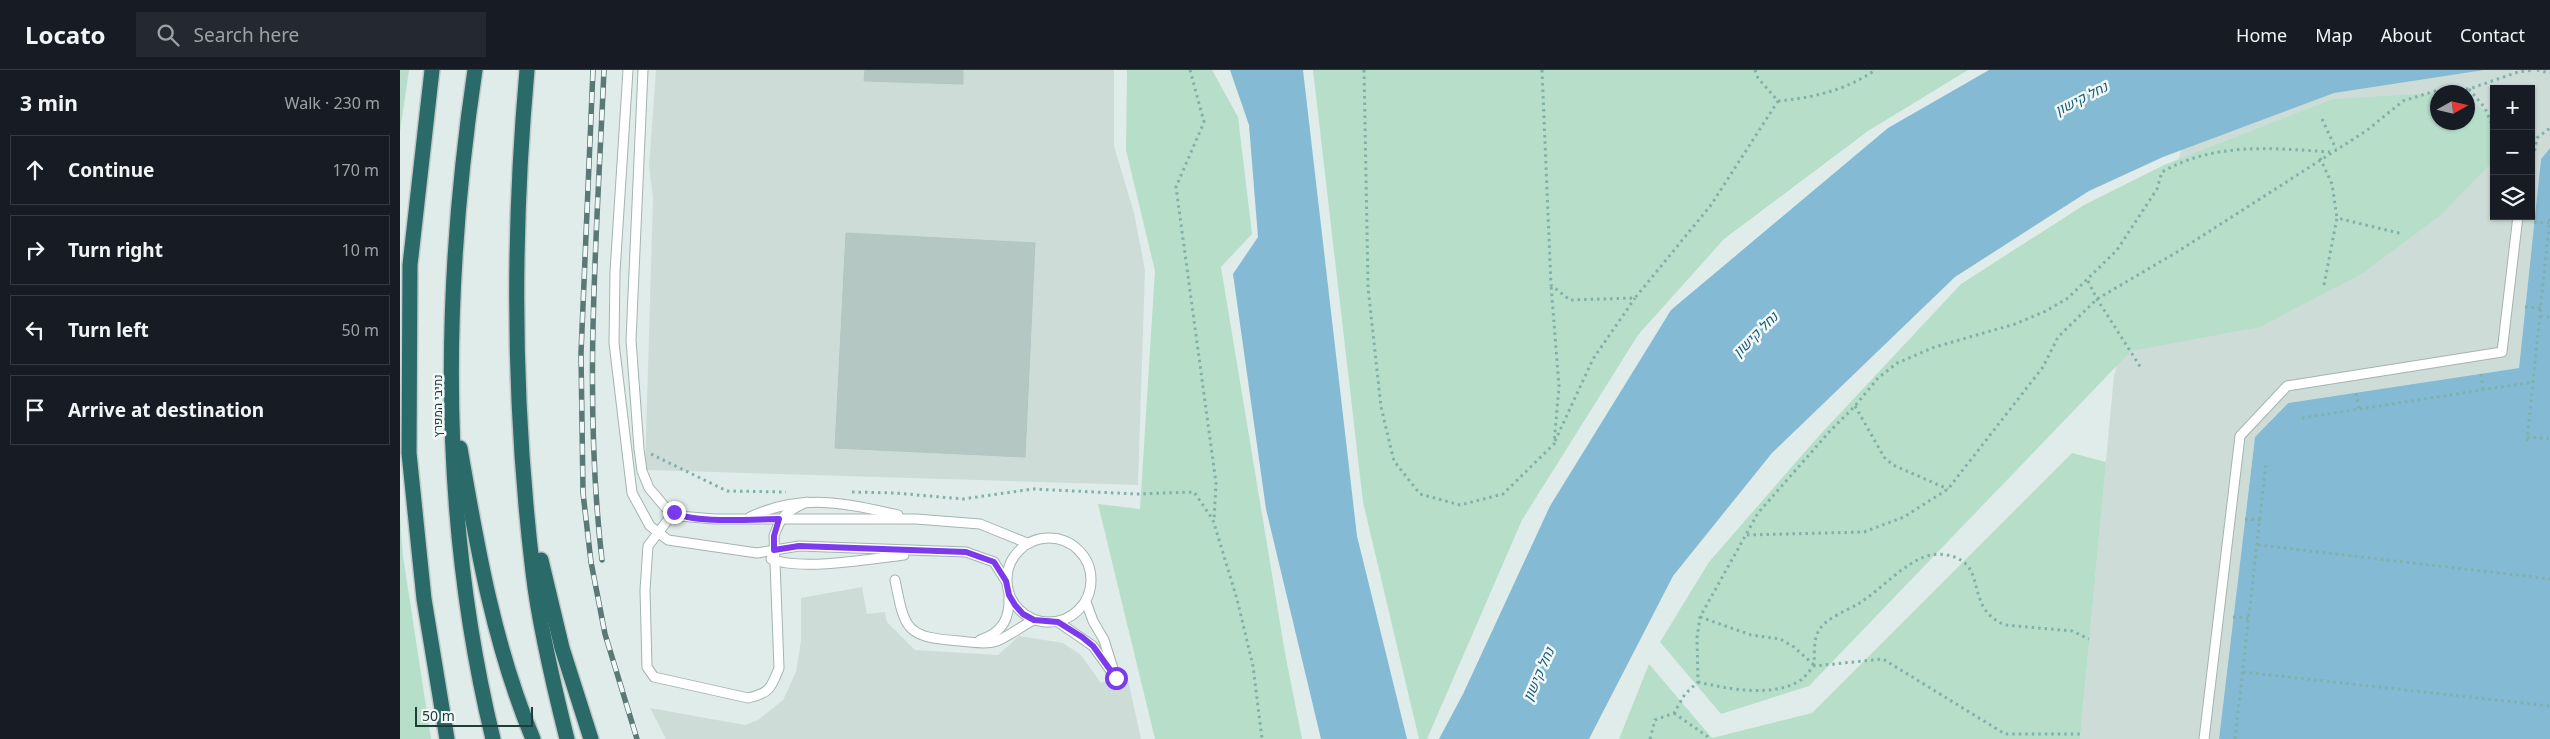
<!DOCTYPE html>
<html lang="en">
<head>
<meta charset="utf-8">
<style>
  body { margin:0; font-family:"Noto Sans",Heebo,sans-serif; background:#242831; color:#f1f3f6 }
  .controls { position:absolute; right:15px; top:15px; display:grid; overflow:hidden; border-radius:0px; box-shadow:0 1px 4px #0004 }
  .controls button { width:45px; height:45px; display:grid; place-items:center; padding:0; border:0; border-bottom:1px solid #363941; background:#171b24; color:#f1f3f6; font:25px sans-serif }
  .compass { position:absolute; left:2030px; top:15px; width:45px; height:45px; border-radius:50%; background:#171b24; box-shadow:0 1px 4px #0004; rotate:82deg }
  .scale { position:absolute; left:15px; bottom:12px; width:118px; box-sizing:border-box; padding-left:5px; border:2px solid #203d3a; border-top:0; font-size:14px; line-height:18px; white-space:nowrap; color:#203d3a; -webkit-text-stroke:4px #f1f8f6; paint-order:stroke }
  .stop { position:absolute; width:15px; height:15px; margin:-11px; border:4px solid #7c3aed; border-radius:50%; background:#fff }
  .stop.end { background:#7c3aed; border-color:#fff; box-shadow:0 1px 5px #0008 }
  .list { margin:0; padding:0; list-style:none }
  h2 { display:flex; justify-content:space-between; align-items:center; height:65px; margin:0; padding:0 20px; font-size:21px }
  h2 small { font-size:16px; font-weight:400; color:#9ea1a6 }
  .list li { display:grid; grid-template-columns:32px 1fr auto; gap:15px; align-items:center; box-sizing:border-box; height:70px; margin:0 10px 10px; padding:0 10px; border:1px solid #363941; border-radius:0px }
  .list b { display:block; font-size:19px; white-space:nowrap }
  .list em { font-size:16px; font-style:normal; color:#9ea1a6 }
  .icon { flex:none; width:28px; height:28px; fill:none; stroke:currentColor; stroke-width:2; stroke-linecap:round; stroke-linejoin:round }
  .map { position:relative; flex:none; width:2150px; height:669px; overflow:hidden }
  header { display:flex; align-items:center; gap:30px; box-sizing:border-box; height:70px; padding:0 25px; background:#171b24; border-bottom:1px solid #363941 }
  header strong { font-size:24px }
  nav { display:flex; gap:28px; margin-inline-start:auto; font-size:18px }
  .search { width:350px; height:45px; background:#242831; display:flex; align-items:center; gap:12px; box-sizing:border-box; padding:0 18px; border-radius:0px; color:#9ea1a6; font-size:19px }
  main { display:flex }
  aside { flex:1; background:#171b24 }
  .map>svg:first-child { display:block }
  .built { fill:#cedcd8; fill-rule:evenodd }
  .green { fill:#b7dec9 }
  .water { fill:#85bad4 }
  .building { fill:#b5c7c2; stroke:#b2c6c1 }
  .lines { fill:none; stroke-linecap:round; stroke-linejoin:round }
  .lane-casing { stroke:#a3b4b1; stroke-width:11 }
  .highway-casing { stroke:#c1c9c8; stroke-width:18 }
  .path { stroke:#7fb1aa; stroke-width:3; stroke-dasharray:2.5 4; stroke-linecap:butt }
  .lane { stroke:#fff; stroke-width:9 }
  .highway { stroke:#2a6b69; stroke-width:15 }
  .rail-casing { stroke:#5a7976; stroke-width:5.5 }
  .rail { stroke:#f1f8f6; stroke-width:4; stroke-dasharray:11; stroke-linecap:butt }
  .route { stroke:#7c3aed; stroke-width:6 }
  .labels { text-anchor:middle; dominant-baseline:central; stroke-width:5; stroke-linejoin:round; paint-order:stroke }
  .street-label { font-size:12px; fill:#203d3a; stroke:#f1f8f6 }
  .water-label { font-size:14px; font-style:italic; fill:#175a7c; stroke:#f1f8f6 }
</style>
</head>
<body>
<header>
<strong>Locato</strong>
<div class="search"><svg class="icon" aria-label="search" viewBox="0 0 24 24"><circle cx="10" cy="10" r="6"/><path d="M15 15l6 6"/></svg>Search here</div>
<nav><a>Home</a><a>Map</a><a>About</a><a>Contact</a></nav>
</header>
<main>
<aside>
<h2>3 min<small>Walk · 230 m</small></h2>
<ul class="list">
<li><svg class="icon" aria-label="ahead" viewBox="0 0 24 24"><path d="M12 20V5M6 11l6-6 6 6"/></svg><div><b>Continue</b></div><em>170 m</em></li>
<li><svg class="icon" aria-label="right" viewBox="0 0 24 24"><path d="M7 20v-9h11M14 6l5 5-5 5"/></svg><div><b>Turn right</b></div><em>10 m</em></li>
<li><svg class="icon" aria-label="left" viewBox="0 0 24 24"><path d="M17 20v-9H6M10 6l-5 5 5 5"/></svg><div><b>Turn left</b></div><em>50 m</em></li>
<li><svg class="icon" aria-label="arrive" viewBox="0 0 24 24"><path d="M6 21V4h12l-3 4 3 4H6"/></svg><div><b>Arrive at destination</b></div></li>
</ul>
</aside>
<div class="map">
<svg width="2150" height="669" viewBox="0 0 2150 669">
  <rect width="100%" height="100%" fill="#e0ece9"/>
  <g class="built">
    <path d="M256 0H714V76L734 143 745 200 738 415 245 400 253 128 249 96Z"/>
    <path d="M1805 0H2150V78L2141 89 2119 298 1887 333 1855 367 1819 669H1680L1714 305ZM2094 19H2131V146H2094ZM2038 22H2068V52H2038Z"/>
    <path d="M462 517 467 544 485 542 487 552 515 580 598 585 619 566 663 573 681 585 701 613 727 605 741 669H266L250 638 345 655 358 650 383 630 396 602 401 571V528Z"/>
  </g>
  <g class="green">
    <path d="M0 0H9L0 62Z"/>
    <path d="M727 0H812L838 47 852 164 821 197 885 583 902 669H755L698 434 740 439 755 201 726 80Z"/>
    <path d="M913 0H1568L1468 61 1324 169 1238 265 1122 450 1027 669H1019L963 432Z"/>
    <path d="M2037 23 2038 52H2068V28L2094 48V90L2041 145 1963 203 1860 257 1731 281 1409 616 1321 644 1260 572 1309 492 1416 369 1561 214 1684 135 1764 95 1933 29Z"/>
    <path d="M1672 383 1706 392 1680 669H1219L1249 594 1312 668 1412 643Z"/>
    <path d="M0 447 3 486 31 669H0Z"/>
  </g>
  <g class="water">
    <path d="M830 0H903L957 466 1007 669H921L866 439 833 204 858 167 849 55Z"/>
    <path d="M1589 0H2084L1934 23 1763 87 1689 121 1555 207 1372 383 1273 506 1189 669H1039L1063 624 1150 436 1271 240 1488 58Z"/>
    <path d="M2150 78V669H1819L1855 367 1888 333 2119 298 2141 89Z"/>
  </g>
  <g class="building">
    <path d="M465 0H563V14L464 11Z"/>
    <path d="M446 163 635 173 625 387 435 378Z"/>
  </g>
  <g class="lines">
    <defs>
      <g id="lane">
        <path d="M228 0 215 202 214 273 232 423 250 456 268 470 357 483 399 476 566 482 594 492 606 511"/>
        <path d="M243 0 231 270 239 379 242 401 249 418 265 437 279 446 314 449H516L580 454 627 473"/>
        <path d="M274 442 248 476 245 520 247 597 254 607 348 628C370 623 371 618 379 598L374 466C381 445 387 441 407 432"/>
        <path d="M350 447C401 423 446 433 498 445"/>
        <circle cx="649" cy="510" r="42"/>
        <path d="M371 489C400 501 472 489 504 485"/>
        <path d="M495 510C505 561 506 567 559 571 572 572 586 575 597 571 610 566 621 556 634 550"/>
        <path d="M686 532 693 551 704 570 716 608"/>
        <path d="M658 552 693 576 713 604"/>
        <path d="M580 570C602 563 610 549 609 526"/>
        <path d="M1804 669 1840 366 1887 316 2102 282 2118 146"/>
      </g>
      <g id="highway">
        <path d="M32 0 10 195 9 383 24 529 47 669"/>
        <path d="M75 0C42 221 40 451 93 669"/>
        <path d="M127 0C112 167 113 336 133 502 139 555 154 617 167 669"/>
        <path d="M60 378C77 477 94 576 133 669"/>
        <path d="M141 490 162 578 191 669"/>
      </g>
    </defs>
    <use href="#lane" class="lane-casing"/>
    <use href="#highway" class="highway-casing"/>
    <g class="path">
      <path d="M790 0 804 52 776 117 816 413 814 450"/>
      <path d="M964 0 968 217 981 337 994 391 1020 424 1060 435 1103 424 1154 374 1159 316 1151 215"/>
      <path d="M1142 0 1151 215 1170 230 1235 228 1311 135 1378 31"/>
      <path d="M1355 0 1358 8 1378 31C1412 28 1447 20 1475 0"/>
      <path d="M2137 0 2150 3"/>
      <path d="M2069 19 2085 38 2094 60"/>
      <path d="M1922 49 1936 79"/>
      <path d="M1920 88 1932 114 1937 148"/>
      <path d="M2131 100 2137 68 2150 58"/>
      <path d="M2134 152 2149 153"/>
      <path d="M1688 211 1697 229 1741 298"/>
      <path d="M1924 215 1937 148 2003 164"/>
      <path d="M2125 237 2141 238"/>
      <path d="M2140 246 2150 247"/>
      <path d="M2081 304 2083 320"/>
      <path d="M1956 323 1959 339"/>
      <path d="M1455 336 1484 387 1493 395 1548 419"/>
      <path d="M1902 348 2133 312"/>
      <path d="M2127 367 2150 369"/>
      <path d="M1155 371 1193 289 1235 228"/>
      <path d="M2127 371 2150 146"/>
      <path d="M251 384 327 421 386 422"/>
      <path d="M452 422 495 423 563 429 633 419 736 424 794 422 813 450 837 529 853 596 862 669"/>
      <path d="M1845 449 1861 450"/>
      <path d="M1347 465 1464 462 1504 447 1548 419 1643 297 1658 267 1697 229 1777 182 1966 61 2003 31 2038 20 2069 19 2118 2 2134 0"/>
      <path d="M1858 475 2150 509"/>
      <path d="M1300 547 1351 565 1380 569 1394 577 1414 595"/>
      <path d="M1833 547 1849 548"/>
      <path d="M1414 596C1415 585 1413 571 1418 562 1425 548 1446 541 1458 534 1481 520 1502 494 1527 486 1536 483 1549 484 1557 488 1586 501 1566 539 1605 555L1672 561 1689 569"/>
      <path d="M1843 602 2150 636"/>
      <path d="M1298 612C1328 619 1373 628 1401 610 1406 606 1410 600 1414 596L1483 589 1605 664H1681"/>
      <path d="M1274 643 1311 669"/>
      <path d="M1250 669 1255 650 1274 643 1285 624 1298 612 1297 568 1300 547 1358 443 1430 361 1455 336 1478 308 1497 293 1535 277 1615 254 1646 241 1668 228 1717 180 1757 119 1762 102C1814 72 1872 78 1930 82"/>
      <path d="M1835 669 1866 393"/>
    </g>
    <use href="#lane" class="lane"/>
    <use href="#highway" class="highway"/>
    <defs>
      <g id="rail">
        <path d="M193 0 181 283 183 423 191 492 205 564 237 669"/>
        <path d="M202 490C183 327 197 163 204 0"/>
      </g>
    </defs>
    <use href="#rail" class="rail-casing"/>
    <use href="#rail" class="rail"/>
  </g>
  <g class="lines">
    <path class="route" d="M274 442C291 454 356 449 379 449L374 466V480L399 476 566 482 594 492 606 511 609 525 615 535 623 544 634 550 658 552 682 567 693 576 716 608"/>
  </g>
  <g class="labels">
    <g class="street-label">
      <text transform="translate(37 336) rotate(-90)">נתיבי המפרץ</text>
    </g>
    <g class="water-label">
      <text transform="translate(1681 28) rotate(-27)">נחל קישון</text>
      <text transform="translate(1355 264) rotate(-45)">נחל קישון</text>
      <text transform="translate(1138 604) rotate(-66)">נחל קישון</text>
    </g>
  </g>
</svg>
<div class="controls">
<button>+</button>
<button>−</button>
<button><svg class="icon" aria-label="layers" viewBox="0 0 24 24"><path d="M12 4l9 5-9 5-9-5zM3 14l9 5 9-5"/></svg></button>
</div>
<svg class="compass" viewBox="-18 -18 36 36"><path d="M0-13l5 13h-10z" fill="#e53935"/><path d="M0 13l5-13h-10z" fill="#9ea1a6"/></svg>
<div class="scale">50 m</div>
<div class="stop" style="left:716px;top:608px"></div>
<div class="stop end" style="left:274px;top:442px"></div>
</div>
</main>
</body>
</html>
